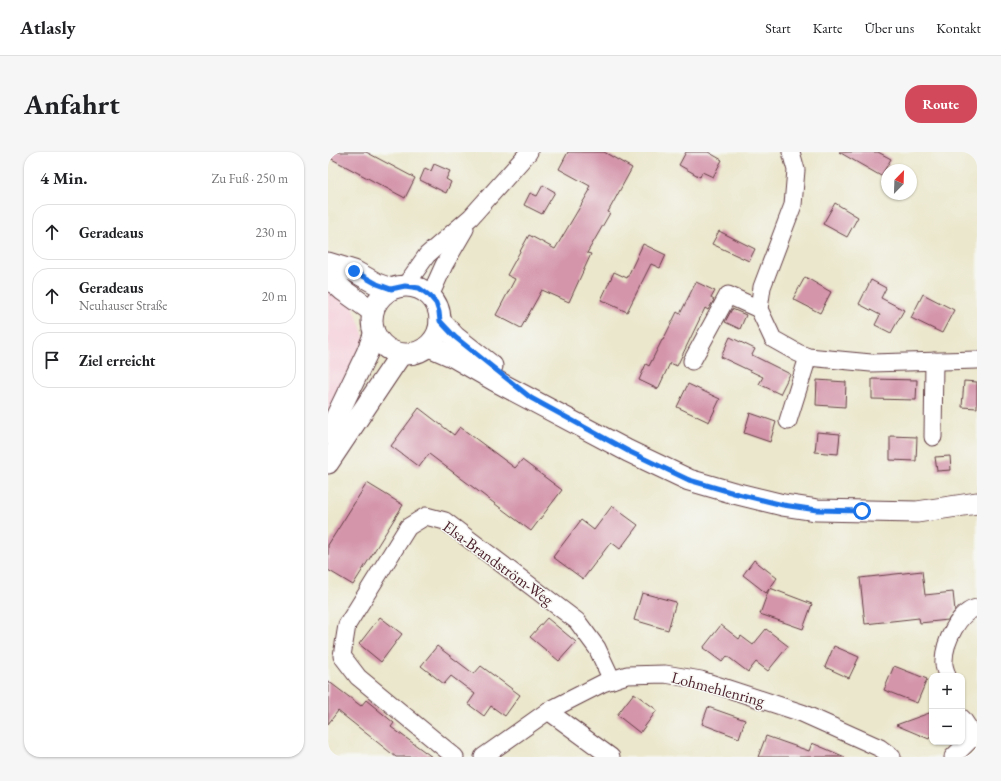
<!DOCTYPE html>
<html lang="de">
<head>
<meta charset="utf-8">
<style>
  body { margin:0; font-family:"EB Garamond",serif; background:#f6f6f6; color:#202124 }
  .controls { position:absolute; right:12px; bottom:12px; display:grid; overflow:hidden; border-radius:8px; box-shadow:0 1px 3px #0004 }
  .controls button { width:36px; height:36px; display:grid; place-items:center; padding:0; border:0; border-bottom:1px solid #e0e0e0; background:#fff; color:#202124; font:20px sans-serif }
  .compass { position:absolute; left:553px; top:12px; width:36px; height:36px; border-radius:50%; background:#fff; box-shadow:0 1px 3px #0004; rotate:23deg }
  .stop { position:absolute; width:12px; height:12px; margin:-9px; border:3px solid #1a73e8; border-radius:50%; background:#fff }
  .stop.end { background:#1a73e8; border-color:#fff; box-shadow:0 1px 4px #0008 }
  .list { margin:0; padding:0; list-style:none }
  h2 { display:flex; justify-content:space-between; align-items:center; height:52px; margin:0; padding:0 16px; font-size:17px }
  h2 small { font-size:13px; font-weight:400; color:#757577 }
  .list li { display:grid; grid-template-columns:26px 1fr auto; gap:12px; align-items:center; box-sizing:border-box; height:56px; margin:0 8px 8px; padding:0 8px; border:1px solid #e0e0e0; border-radius:16px }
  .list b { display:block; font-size:15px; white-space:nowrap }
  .list p { margin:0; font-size:13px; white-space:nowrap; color:#757577 }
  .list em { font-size:13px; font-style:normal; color:#757577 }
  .icon { flex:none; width:22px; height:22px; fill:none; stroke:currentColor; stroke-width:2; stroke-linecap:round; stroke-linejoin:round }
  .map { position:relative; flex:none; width:649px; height:605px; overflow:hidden; border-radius:16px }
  header { display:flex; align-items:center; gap:24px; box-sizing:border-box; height:56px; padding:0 20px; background:#fff; border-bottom:1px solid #e0e0e0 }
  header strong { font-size:19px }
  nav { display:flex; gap:22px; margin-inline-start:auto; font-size:14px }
  .intro { display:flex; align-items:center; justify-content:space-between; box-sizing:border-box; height:96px; padding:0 24px }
  h1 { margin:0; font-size:28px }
  .button { padding:10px 18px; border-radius:16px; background:#d1495b; color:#fff; font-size:14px; font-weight:700 }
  main { display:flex; gap:24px; padding:0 24px }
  aside { flex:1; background:#fff; border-radius:16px; box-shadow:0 1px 3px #0004 }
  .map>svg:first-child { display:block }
  .built { fill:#f5cfda }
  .building { fill:#d494aa }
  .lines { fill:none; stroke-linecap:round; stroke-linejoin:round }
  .minor-casing { stroke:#623d43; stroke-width:19 }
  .tertiary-casing { stroke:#623d43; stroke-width:23 }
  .minor { stroke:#fff; stroke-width:17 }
  .tertiary { stroke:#fff; stroke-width:21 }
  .route { stroke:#1a73e8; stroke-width:5 }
  .labels { text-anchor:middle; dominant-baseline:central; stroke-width:3; stroke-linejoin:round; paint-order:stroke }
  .street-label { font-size:16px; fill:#4a1f2b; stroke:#f6f6f2 }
</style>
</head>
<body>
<header>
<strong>Atlasly</strong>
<nav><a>Start</a><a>Karte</a><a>Über uns</a><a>Kontakt</a></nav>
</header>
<div class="intro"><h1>Anfahrt</h1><a class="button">Route</a></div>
<main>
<aside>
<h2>4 Min.<small>Zu Fuß · 250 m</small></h2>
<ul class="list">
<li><svg class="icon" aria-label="ahead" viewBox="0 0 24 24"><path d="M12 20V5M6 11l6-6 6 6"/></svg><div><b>Geradeaus</b></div><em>230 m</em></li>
<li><svg class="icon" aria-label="ahead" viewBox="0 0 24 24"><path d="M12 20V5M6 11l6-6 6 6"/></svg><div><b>Geradeaus</b><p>Neuhauser Straße</p></div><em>20 m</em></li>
<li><svg class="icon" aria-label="arrive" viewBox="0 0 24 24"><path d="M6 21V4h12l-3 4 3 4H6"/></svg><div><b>Ziel erreicht</b></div></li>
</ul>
</aside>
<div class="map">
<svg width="649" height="605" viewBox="0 0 649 605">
  <rect width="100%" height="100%" fill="#f6f6f2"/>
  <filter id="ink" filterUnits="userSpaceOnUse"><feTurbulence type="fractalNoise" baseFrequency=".025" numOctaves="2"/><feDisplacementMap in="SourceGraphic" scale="8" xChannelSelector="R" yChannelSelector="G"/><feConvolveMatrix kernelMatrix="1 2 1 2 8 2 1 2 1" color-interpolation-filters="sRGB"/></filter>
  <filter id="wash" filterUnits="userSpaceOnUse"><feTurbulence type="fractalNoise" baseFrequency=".012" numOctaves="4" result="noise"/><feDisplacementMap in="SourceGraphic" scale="16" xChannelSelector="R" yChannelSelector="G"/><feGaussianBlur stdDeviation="0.9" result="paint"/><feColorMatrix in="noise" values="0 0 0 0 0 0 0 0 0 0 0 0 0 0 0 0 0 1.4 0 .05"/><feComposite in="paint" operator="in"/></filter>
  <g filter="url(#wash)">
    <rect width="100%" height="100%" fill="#ebe7cc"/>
    <path class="built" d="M0 135 24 151 37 187 0 263Z"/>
    <g id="blocks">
      <g class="building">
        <path d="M0 0H38L87 26 77 46 0 5Z"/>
        <path d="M240 0H276L304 16 280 60 282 61 259 101 263 102 241 150 214 138 193 176 168 163 187 127 179 123 201 83 227 97 262 38 260 37 262 34 231 17Z"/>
        <path d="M358 0H380L394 8 385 25 374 20 372 25 351 13Z"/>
        <path d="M511 0H550L563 7 553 24Z"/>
        <path d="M106 12 122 19 118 27 123 30 118 41 92 28 97 16 103 19Z"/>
        <path d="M215 33 227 40 214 62 196 53 202 41 209 44Z"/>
        <path d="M507 51 530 65 519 85 495 72Z"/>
        <path d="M391 79 427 97 421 109 384 92Z"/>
        <path d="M315 92 338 103 332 116 323 112 299 160 273 148 286 120 299 126Z"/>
        <path d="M477 125 503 140 492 161 465 147Z"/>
        <path d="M543 128 558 136 553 146 576 158 563 181 547 173 552 163 531 152Z"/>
        <path d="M368 130 387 139 383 146 386 148 380 158 377 156 349 214 342 211 330 237 311 228 318 212 321 214 334 188H335L349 160 352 162Z"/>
        <path d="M595 142 626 158 614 181 583 166Z"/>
        <path d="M404 157 418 163 412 177 397 170Z"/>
        <path d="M402 185 427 197 424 203 462 222 452 242 431 232 435 225 393 205Z"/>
        <path d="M544 227 589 228 588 248 544 247Z"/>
        <path d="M489 228 518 230 517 255 488 253Z"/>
        <path d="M636 229 649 230V256L634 255Z"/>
        <path d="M360 232 392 247 381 270 349 255Z"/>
        <path d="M91 256 126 283 132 275 187 316 194 308 234 338 203 379 101 302 91 315 63 294Z"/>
        <path d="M422 261 448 270 442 290 416 281Z"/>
        <path d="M489 280 512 282 510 302 487 300Z"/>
        <path d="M562 284 589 285 588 309 562 308Z"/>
        <path d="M622 304 623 318 609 319 607 305Z"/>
        <path d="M39 331 75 353 25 433 0 418V393Z"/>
        <path d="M284 354 310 373 292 397 283 390 255 427 225 405 253 368 266 378Z"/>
        <path d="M426 408 449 426 442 436 484 452 475 477 432 462 441 437 438 441 415 423Z"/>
        <path d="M594 419 597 443 625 440 627 459 620 468 592 471 591 466 537 472 532 426Z"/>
        <path d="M314 441 348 450 340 478 306 468Z"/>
        <path d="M52 465 74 482 53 510 31 492Z"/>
        <path d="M219 466 248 490 231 509 202 485Z"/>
        <path d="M393 473 411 487 413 484 425 493 438 477 460 494 440 519 428 510 420 520 399 504 394 510 375 496Z"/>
        <path d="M109 494 146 522 153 514 192 543 177 564 163 554 156 564 140 552 147 542 123 524 116 532 93 514Z"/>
        <path d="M506 494 531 505 521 526 497 515Z"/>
        <path d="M566 514 599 527 589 551 556 538Z"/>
        <path d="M0 529 33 554 38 548 66 571 63 575 104 605H68L10 559 0 572Z"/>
        <path d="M306 541 329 558 312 581 289 563Z"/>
        <path d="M380 555 417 568 411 586 374 572Z"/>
        <path d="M604 560V580L601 587 568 573Z"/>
        <path d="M438 584 481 599 484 591 517 605H430Z"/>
      </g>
    </g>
  </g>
  <g filter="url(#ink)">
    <use href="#blocks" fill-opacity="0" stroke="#623d43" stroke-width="1"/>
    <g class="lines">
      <defs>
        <g id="minor">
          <path d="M463 0 468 18 465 53 434 135 431 157 445 187 470 201 480 205 543 211 649 208"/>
          <path d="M77 134 99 103 143 65 201 0"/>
          <path d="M102 144 116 113 137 77"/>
          <path d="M364 209 400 143 431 157"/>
          <path d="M460 269 480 205"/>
          <path d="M605 285 606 209"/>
          <path d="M619 524C618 519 615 514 616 509 616 491 631 459 649 456"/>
          <path d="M220 559 283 605"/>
          <path d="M634 566 646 584 649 587"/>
          <path d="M127 605 30 525 14 504 19 473 80 375 98 364 117 369 249 469 269 496 284 528"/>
          <path d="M155 605 220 559 275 531 299 523 337 522 373 528 474 561 552 596 564 605"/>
          <path d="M625 605 646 584"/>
        </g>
        <g id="tertiary">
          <path d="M0 111 26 119 49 132 63 137"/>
          <path d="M0 125 16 139 44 159"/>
          <circle cx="78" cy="168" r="34"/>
          <path d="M112 169 127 185 164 214"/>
          <path d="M101 194 126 205 166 228 300 299 361 328 406 341 455 353 489 358 589 360 649 351"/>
          <path d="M0 282 39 201 46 183"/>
          <path d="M0 311 73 202"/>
        </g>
      </defs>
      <use href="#minor" class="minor-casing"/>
      <use href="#tertiary" class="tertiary-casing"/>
      <use href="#minor" class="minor"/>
      <use href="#tertiary" class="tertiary"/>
    </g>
  </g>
  <g class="lines" filter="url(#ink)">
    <path class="route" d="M26 119 49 132 63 137 77 134 91 136 102 144 108 151 111 160 112 169 127 185 203 246 300 299 361 328 406 341 455 353 489 358 534 359"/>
  </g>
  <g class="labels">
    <g class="street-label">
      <text transform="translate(170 411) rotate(36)">Elsa-Brandström-Weg</text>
      <text transform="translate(390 537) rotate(15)">Lohmehlenring</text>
    </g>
  </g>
</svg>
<div class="controls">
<button>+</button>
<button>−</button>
</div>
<svg class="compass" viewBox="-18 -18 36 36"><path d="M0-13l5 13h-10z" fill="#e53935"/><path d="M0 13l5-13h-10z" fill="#757577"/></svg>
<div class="stop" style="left:534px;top:359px"></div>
<div class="stop end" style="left:26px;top:119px"></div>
</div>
</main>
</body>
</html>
